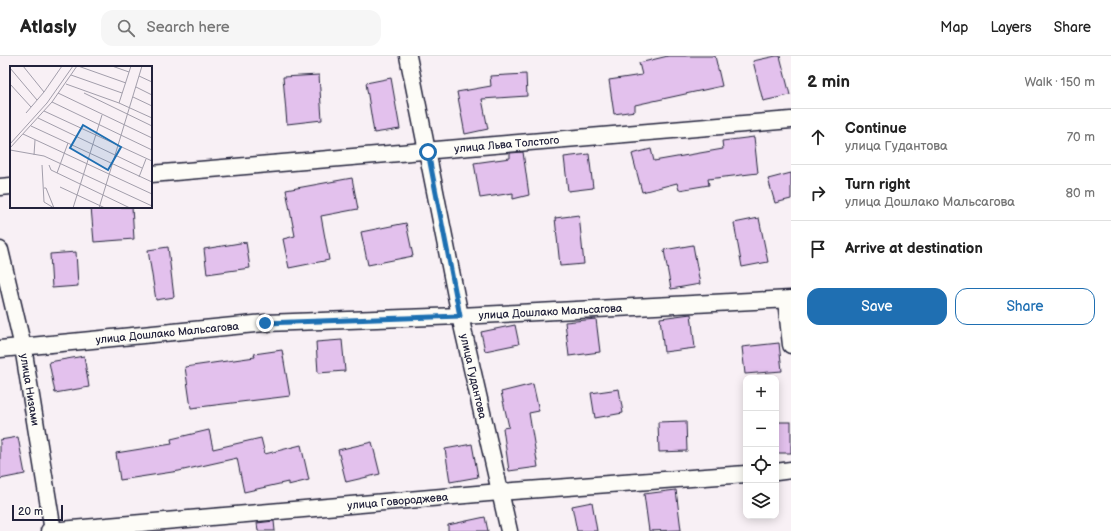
<!DOCTYPE html>
<html lang="en">
<head>
<meta charset="utf-8">
<style>
  body { margin:0; font-family:"Balsamiq Sans",sans-serif; background:#f6f6f6; color:#222 }
  .controls { position:absolute; right:12px; bottom:12px; display:grid; overflow:hidden; border-radius:8px; box-shadow:0 2px 10px #0003 }
  .controls button { width:36px; height:36px; display:grid; place-items:center; padding:0; border:0; border-bottom:1px solid #e0e0e0; background:#fff; color:#222; font:20px sans-serif }
  .scale { position:absolute; left:12px; bottom:10px; width:51px; box-sizing:border-box; padding-left:4px; border:2px solid #22223b; border-top:0; font-size:11px; line-height:14px; white-space:nowrap; color:#22223b; -webkit-text-stroke:3px #fdfcf7; paint-order:stroke }
  .stop { position:absolute; width:12px; height:12px; margin:-9px; border:3px solid #1f6fb2; border-radius:50%; background:#fff }
  .stop.end { background:#1f6fb2; border-color:#fff; box-shadow:0 1px 4px #0008 }
  .list { margin:0; padding:0; list-style:none }
  h2 { display:flex; justify-content:space-between; align-items:center; height:52px; margin:0; padding:0 16px; font-size:17px }
  h2 small { font-size:13px; font-weight:400; color:#767676 }
  .list li { display:grid; grid-template-columns:26px 1fr auto; gap:12px; align-items:center; box-sizing:border-box; height:56px; padding:0 16px; border-top:1px solid #e0e0e0 }
  .list b { display:block; font-size:15px; white-space:nowrap }
  .list p { margin:0; font-size:13px; white-space:nowrap; color:#767676 }
  .list em { font-size:13px; font-style:normal; color:#767676 }
  .actions { display:flex; gap:8px; padding:12px 16px }
  .actions a { flex:1; padding:9px 0; border:1px solid #1f6fb2; border-radius:12px; text-align:center; font-size:14px; color:#1f6fb2 }
  .actions .main { background:#1f6fb2; color:#fff }
  .icon { flex:none; width:22px; height:22px; fill:none; stroke:currentColor; stroke-width:2; stroke-linecap:round; stroke-linejoin:round }
  .map { position:relative; flex:none; width:791px; height:475px; overflow:hidden }
  header { display:flex; align-items:center; gap:24px; box-sizing:border-box; height:56px; padding:0 20px; background:#fff; border-bottom:1px solid #e0e0e0 }
  header strong { font-size:19px }
  nav { display:flex; gap:22px; margin-inline-start:auto; font-size:14px }
  .search { width:280px; height:36px; background:#f6f6f6; display:flex; align-items:center; gap:10px; box-sizing:border-box; padding:0 14px; border-radius:12px; color:#767676; font-size:15px }
  main { display:flex }
  aside { flex:1; background:#fff }
  .map>svg:first-child { display:block }
  .building { fill:#e3c1ed; stroke:#22223b }
  .lines { fill:none; stroke-linecap:round; stroke-linejoin:round }
  .street-casing { stroke:#22223b; stroke-width:19 }
  .street { stroke:#fdfcf7; stroke-width:16 }
  .route { stroke:#1f6fb2; stroke-width:5 }
  .labels { text-anchor:middle; dominant-baseline:central; stroke-width:4; stroke-linejoin:round; paint-order:stroke }
  .street-label { font-size:11px; fill:#22223b; stroke:#fdfcf7 }
  .inset-road { fill:none; stroke:#a29eab; stroke-width:1 }
  .view { fill:#1f6fb2; fill-opacity:0.15; stroke:#1f6fb2; stroke-width:2 }
  .inset-edge { fill:none; stroke:#22223b; stroke-width:2 }
</style>
</head>
<body>
<header>
<strong>Atlasly</strong>
<div class="search"><svg class="icon" aria-label="search" viewBox="0 0 24 24"><circle cx="10" cy="10" r="6"/><path d="M15 15l6 6"/></svg>Search here</div>
<nav><a>Map</a><a>Layers</a><a>Share</a></nav>
</header>
<main>
<div class="map">
<svg width="791" height="475" viewBox="0 0 791 475">
  <rect width="100%" height="100%" fill="#f8f0f5"/>
  <filter id="ink" filterUnits="userSpaceOnUse"><feTurbulence type="fractalNoise" baseFrequency=".025" numOctaves="2"/><feDisplacementMap in="SourceGraphic" scale="8" xChannelSelector="R" yChannelSelector="G"/><feConvolveMatrix kernelMatrix="1 2 1 2 8 2 1 2 1" color-interpolation-filters="sRGB"/></filter>
  <g filter="url(#ink)">
    <g class="building">
      <path d="M668 0H715L722 30 635 49V55L614 58 609 24 642 19 639 7Z"/>
      <path d="M776 0H780L790 39 763 45 753 5Z"/>
      <path d="M526 18 527 40 482 43 488 73 465 78 457 36 491 30 490 20Z"/>
      <path d="M319 19 322 64 287 68 283 21Z"/>
      <path d="M391 22 400 73 374 77 366 27Z"/>
      <path d="M754 81 758 117 708 123 709 129 679 134 677 127 642 136 632 98 651 93 654 105 723 93 722 85Z"/>
      <path d="M523 96 529 139 513 143V137L480 142 474 107 510 102V97Z"/>
      <path d="M589 98 593 132 568 135 564 101Z"/>
      <path d="M791 117V143L775 147 768 123Z"/>
      <path d="M352 122 358 153 321 160 329 204 289 212 283 183 295 180 286 134Z"/>
      <path d="M91 151H132L134 183 94 186Z"/>
      <path d="M579 159 584 208 560 210 555 162Z"/>
      <path d="M759 162 768 206 742 211 734 167Z"/>
      <path d="M406 167 413 200 368 209 361 176Z"/>
      <path d="M246 186 250 212 207 218 204 193Z"/>
      <path d="M693 189 700 228 671 233 664 194Z"/>
      <path d="M168 191 174 241 156 244 148 194Z"/>
      <path d="M76 196 78 230 52 232 50 198Z"/>
      <path d="M691 258 695 292 664 296 660 262Z"/>
      <path d="M596 263 600 296 569 300 565 266Z"/>
      <path d="M515 269 519 288 485 295 481 276Z"/>
      <path d="M342 284 345 315 318 317 316 286Z"/>
      <path d="M779 287 782 315 745 318 742 291Z"/>
      <path d="M282 294 290 340 191 352 185 311 255 301 254 298Z"/>
      <path d="M84 300 89 331 55 337 49 306Z"/>
      <path d="M533 328 539 355 529 357 538 411 509 415 503 372 509 371 501 336Z"/>
      <path d="M619 333 623 357 595 362 591 337Z"/>
      <path d="M686 365 687 395 659 396 658 366Z"/>
      <rect x="776" y="366" width="15" height="31"/>
      <path d="M209 374 213 393 261 382 265 398 301 389 309 424 288 429V426L244 436 237 402 179 415 120 424 116 397 172 388 171 383Z"/>
      <path d="M18 381 25 418 0 423V384Z"/>
      <path d="M372 386 380 418 346 426 338 394Z"/>
      <path d="M472 388 478 421 450 426 445 393Z"/>
      <path d="M676 434 681 474 649 475 644 438Z"/>
      <path d="M592 446 597 475H577L572 450Z"/>
      <path d="M485 461 488 475H448V469Z"/>
      <path d="M274 465 275 475H258L257 467Z"/>
    </g>
    <g class="lines">
      <defs>
        <g id="street">
          <path id="s1" d="M408 0 460 260 509 475"/>
          <path id="s2" d="M151 118 791 64"/>
          <path d="M0 131 11 130"/>
          <path id="s3" d="M0 194 23 291 53 475"/>
          <path d="M786 244 791 289"/>
          <path id="s4" d="M0 293 265 267 460 260 791 243"/>
          <path d="M776 416 791 414"/>
          <path id="s5" d="M49 475 500 436 746 418"/>
        </g>
      </defs>
      <use href="#street" class="street-casing"/>
      <use href="#street" class="street"/>
    </g>
  </g>
  <g class="lines" filter="url(#ink)">
    <path class="route" d="M265 267 460 260 428 96"/>
  </g>
  <g class="labels">
    <g class="street-label">
      <text stroke="none"><textPath href="#s2" startOffset="357">улица Льва Толстого</textPath></text>
      <text stroke="none"><textPath href="#s4" startOffset="552">улица Дошлако Мальсагова</textPath></text>
      <text stroke="none"><textPath href="#s4" startOffset="168">улица Дошлако Мальсагова</textPath></text>
      <text stroke="none"><textPath href="#s1" startOffset="327">улица Гудантова</textPath></text>
      <text stroke="none"><textPath href="#s3" startOffset="143">улица Низами</textPath></text>
      <text stroke="none"><textPath href="#s5" startOffset="350">улица Говороджева</textPath></text>
    </g>
  </g>
  <g transform="translate(10 10)">
    <rect width="142" height="142" fill="#f8f0f5"/>
    <path class="inset-road" d="M13 0 34 26 52 0M68 0 116 17M102 0 119 6M0 2 27 34M61 9 112 27M129 10 142 16M0 18 21 41M56 18 109 37 142 52M126 21 142 29M48 27 142 72M74 27 142 60M123 31 142 40M42 36 142 84M109 37 121 0M34 45 142 95M16 47 34 26M28 52 132 102M21 60 142 116M13 68 142 128M0 78 37 37 63 0M0 82 42 36 67 0M0 84 34 90 142 140M24 89 25 74M32 99 34 136 44 142M39 99 41 104 120 142M47 107 58 77M129 111 136 93M50 121 95 142M34 122H36L44 142M63 142 92 49M89 142 132 0"/>
    <path class="view" d="M73 59 111 81 98 104 60 82Z"/>
    <rect width="142" height="142" class="inset-edge"/>
  </g>
</svg>
<div class="controls">
<button>+</button>
<button>−</button>
<button><svg class="icon" aria-label="locate" viewBox="0 0 24 24"><circle cx="12" cy="12" r="6"/><path d="M12 2v4M12 18v4M2 12h4M18 12h4"/></svg></button>
<button><svg class="icon" aria-label="layers" viewBox="0 0 24 24"><path d="M12 4l9 5-9 5-9-5zM3 14l9 5 9-5"/></svg></button>
</div>
<div class="scale">20 m</div>
<div class="stop" style="left:428px;top:96px"></div>
<div class="stop end" style="left:265px;top:267px"></div>
</div>
<aside>
<h2>2 min<small>Walk · 150 m</small></h2>
<ul class="list">
<li><svg class="icon" aria-label="ahead" viewBox="0 0 24 24"><path d="M12 20V5M6 11l6-6 6 6"/></svg><div><b>Continue</b><p>улица Гудантова</p></div><em>70 m</em></li>
<li><svg class="icon" aria-label="right" viewBox="0 0 24 24"><path d="M7 20v-9h11M14 6l5 5-5 5"/></svg><div><b>Turn right</b><p>улица Дошлако Мальсагова</p></div><em>80 m</em></li>
<li><svg class="icon" aria-label="arrive" viewBox="0 0 24 24"><path d="M6 21V4h12l-3 4 3 4H6"/></svg><div><b>Arrive at destination</b></div></li>
</ul>
<div class="actions"><a class="main">Save</a><a>Share</a></div>
</aside>
</main>
</body>
</html>
